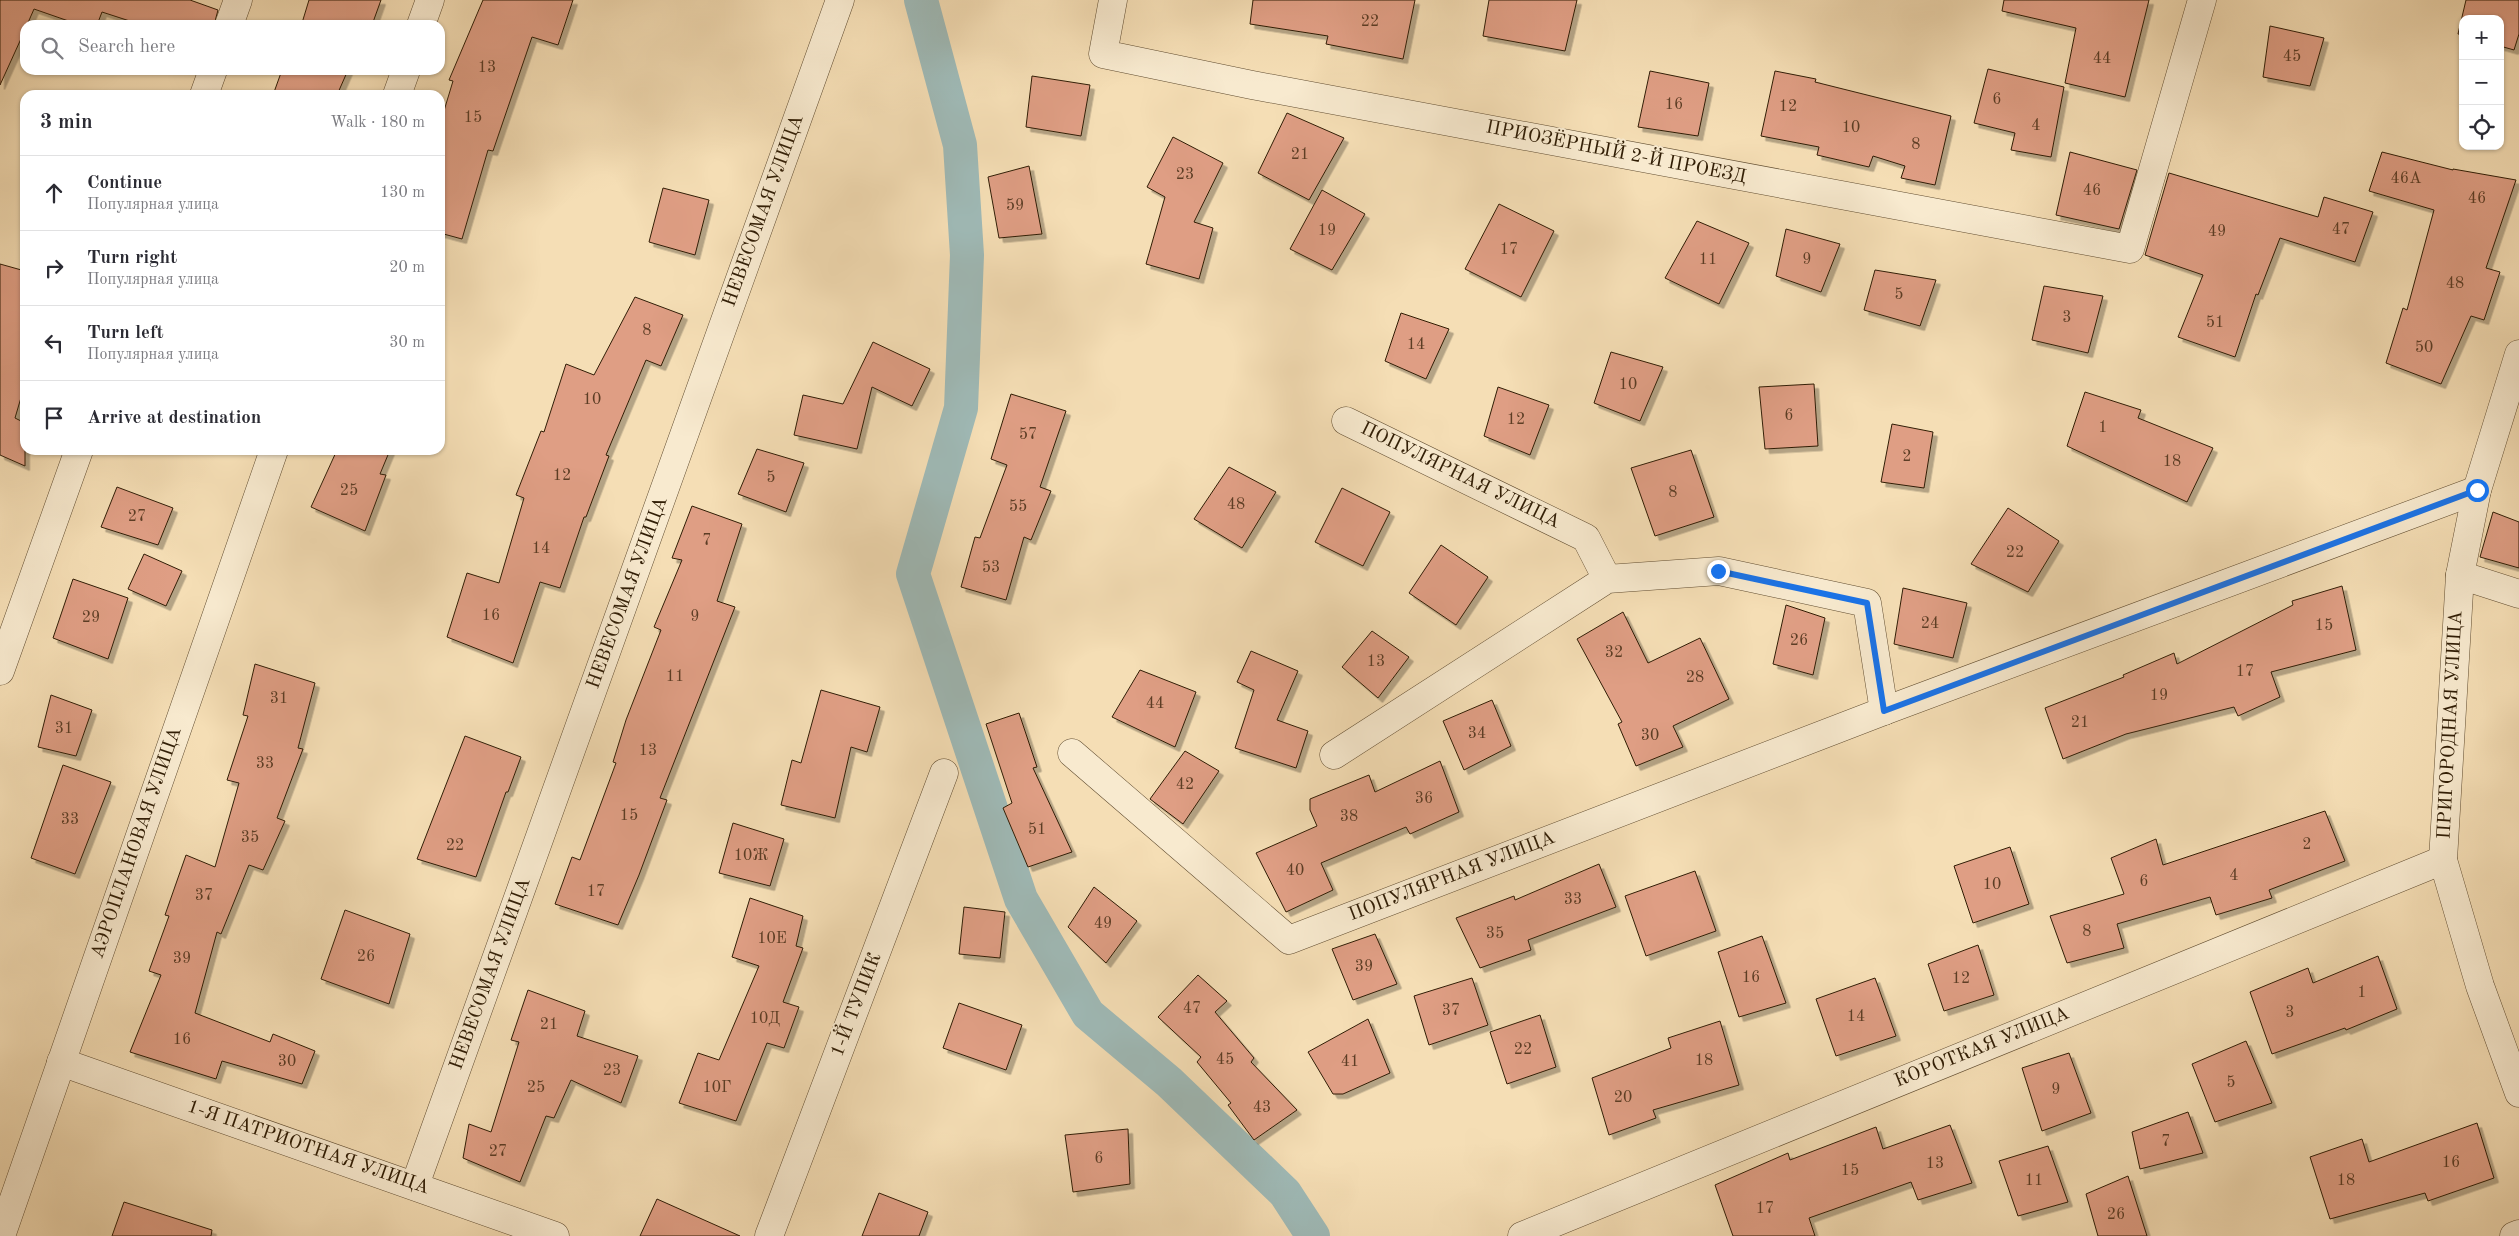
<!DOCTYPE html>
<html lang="en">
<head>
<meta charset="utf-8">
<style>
  body { margin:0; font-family:"Old Standard TT",serif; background:#f7f7f7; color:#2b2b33 }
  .controls { position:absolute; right:15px; top:15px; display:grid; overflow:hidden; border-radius:10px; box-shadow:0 1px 4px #0004 }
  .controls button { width:45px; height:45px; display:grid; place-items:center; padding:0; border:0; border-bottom:1px solid #e1e1e2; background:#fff; color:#2b2b33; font:25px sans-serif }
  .stop { position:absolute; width:15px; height:15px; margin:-11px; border:4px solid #1a73e8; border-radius:50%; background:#fff }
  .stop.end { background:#1a73e8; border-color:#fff; box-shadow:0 1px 5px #0008 }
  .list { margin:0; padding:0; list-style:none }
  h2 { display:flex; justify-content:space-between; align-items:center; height:65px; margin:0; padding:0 20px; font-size:21px }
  h2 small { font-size:16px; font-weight:400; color:#7c7c81 }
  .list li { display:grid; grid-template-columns:32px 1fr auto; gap:15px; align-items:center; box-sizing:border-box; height:75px; padding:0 20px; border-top:1px solid #e1e1e2 }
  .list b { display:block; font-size:19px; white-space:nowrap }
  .list p { margin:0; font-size:16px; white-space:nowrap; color:#7c7c81 }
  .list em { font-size:16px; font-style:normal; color:#7c7c81 }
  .icon { flex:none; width:28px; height:28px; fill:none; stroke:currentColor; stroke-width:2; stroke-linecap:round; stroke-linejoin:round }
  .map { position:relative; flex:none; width:2519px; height:1236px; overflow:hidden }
  .search { position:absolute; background:#fff; box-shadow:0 1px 4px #0004; left:20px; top:20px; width:425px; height:55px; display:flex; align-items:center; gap:12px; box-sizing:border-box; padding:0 18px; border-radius:15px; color:#7c7c81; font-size:19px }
  .panel { position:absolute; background:#fff; box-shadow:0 1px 4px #0004; left:20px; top:90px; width:425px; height:365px; border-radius:15px }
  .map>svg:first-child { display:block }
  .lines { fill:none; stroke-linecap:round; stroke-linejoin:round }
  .canal { stroke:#9fbab7; stroke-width:34 }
  .building { fill:#df9e84; stroke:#301d05; filter:url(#shadow) }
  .street-casing { stroke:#614d31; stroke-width:29 }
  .street { stroke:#f8eacf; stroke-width:28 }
  .route { stroke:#1a73e8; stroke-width:6 }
  .labels { text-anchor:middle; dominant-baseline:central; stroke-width:4; stroke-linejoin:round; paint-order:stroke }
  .number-label { font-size:16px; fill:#5c3d25 }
  .street-label { font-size:19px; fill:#301d05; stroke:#f8eacf }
</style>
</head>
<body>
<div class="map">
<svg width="2519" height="1236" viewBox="0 0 2519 1236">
  <defs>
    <filter id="shadow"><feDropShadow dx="4.5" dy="4.5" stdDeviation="0" flood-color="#0004"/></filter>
  </defs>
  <rect width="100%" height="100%" fill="#f5deb5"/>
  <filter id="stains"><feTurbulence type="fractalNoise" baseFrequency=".004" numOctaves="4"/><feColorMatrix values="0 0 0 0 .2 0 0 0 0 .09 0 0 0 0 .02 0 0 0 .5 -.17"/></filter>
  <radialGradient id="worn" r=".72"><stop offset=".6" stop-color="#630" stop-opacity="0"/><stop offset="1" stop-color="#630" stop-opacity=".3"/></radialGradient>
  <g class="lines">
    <path class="canal" d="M921 0 960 145 967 255 961 408 913 574 1021 899 1088 1014 1169 1082 1285 1193 1313 1236"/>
  </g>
  <g class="building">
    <path d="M0 0H190L218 10 214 25H142L102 12 97 25H80L34 9 27 25H25V30L0 85Z"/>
    <path d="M309 0H381L372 25H307L302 23Z"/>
    <path d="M483 0H573L558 45 532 37 493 151 488 150 462 239 440 233V124L453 81 449 80Z"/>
    <path d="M1253 0H1415L1403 59 1326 44 1328 36 1250 24Z"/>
    <path d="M1489 0H1577L1565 51 1483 36Z"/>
    <path d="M2004 0H2149L2125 97 2065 83 2076 28 2002 11Z"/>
    <path d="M2466 0H2519V34L2514 50 2500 46V19H2463V35L2458 34Z"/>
    <path d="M2270 26 2324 38 2310 86 2263 77Z"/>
    <path d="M1988 69 2064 87 2051 157 2011 150 2015 133 1974 123Z"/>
    <path d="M282 70H348L337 95H273Z"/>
    <path d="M1650 71 1709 83 1698 136 1638 127Z"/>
    <path d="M1775 71 1816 79 1815 82 1951 116 1935 185 1901 178 1905 166 1873 156 1869 167 1817 155 1819 147 1761 136Z"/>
    <path d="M1032 76 1090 85 1081 136 1026 127Z"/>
    <path d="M1287 113 1344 138 1309 200 1258 173Z"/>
    <path d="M1173 137 1223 163 1194 222 1213 228 1199 279 1146 264 1165 197 1147 187Z"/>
    <path d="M2070 152 2137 170 2119 229 2056 215Z"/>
    <path d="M2382 152 2453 170V169L2516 180 2486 268 2500 272 2484 320 2471 316 2441 384 2386 363 2403 308 2407 310 2434 210 2369 191Z"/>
    <path d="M1029 166 1042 234 999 238 988 177Z"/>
    <path d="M2169 173 2318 217 2324 197 2373 212 2355 262 2280 238 2258 295 2256 294 2235 357 2178 337 2203 275 2145 255Z"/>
    <path d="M663 188 709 200 695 255 649 242Z"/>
    <path d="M1322 190 1365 214 1332 270 1290 249Z"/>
    <path d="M1499 204 1554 231 1521 297 1465 269Z"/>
    <path d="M1697 221 1749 243 1719 304 1665 278Z"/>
    <path d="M1786 229 1840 244 1821 292 1776 276Z"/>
    <path d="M0 264 25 271V384L15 418 25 423V466L0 455Z"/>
    <path d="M1875 270 1936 280 1920 326 1864 310Z"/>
    <path d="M2044 286 2103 296 2088 353 2032 340Z"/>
    <path d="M635 297 683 315 661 366 646 360 606 455 609 456 586 517H584L560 588 540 582 513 663 447 637 467 573 499 583 524 498 516 495 541 431 544 432 566 364 594 375Z"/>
    <path d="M1401 313 1449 329 1426 379 1385 361Z"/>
    <path d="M873 342 930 369 912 406 872 387 857 449 794 435 803 395 843 404Z"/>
    <path d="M1611 352 1663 367 1640 421 1594 403Z"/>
    <path d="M1814 384 1818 446 1765 449 1759 387Z"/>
    <path d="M1498 387 1549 405 1530 455 1484 436Z"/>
    <path d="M2085 392 2141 410 2138 418 2213 448 2187 502 2067 446Z"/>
    <path d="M1011 394 1066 411 1040 487 1051 491 1031 540 1024 537 1006 600 961 587 975 537 980 538 1007 465 991 459Z"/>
    <path d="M1892 424 1933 432 1924 488 1881 482Z"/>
    <path d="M757 449 804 463 786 512 738 494Z"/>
    <path d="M337 450H390L380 474 386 475 365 531 311 507Z"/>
    <path d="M1691 450 1714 517 1655 536 1631 468Z"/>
    <path d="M1229 467 1276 492 1242 548 1194 519Z"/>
    <path d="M117 487 173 508 158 545 101 527Z"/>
    <path d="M1342 488 1390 512 1363 566 1315 542Z"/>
    <path d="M692 506 742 524 717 601 735 607 660 798 667 800 639 875 618 925 555 904 572 857 580 860 616 763 613 762 626 720 661 630 654 627 682 560 672 558Z"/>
    <path d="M2008 508 2059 541 2028 592 1971 564Z"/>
    <path d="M2493 512 2519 522V568L2480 557Z"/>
    <path d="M1441 545 1488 577 1456 625 1409 593Z"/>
    <path d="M144 554 182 571 166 606 128 589Z"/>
    <path d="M73 579 128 598 108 659 53 638Z"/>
    <path d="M2342 586 2356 650 2271 672 2280 697 2238 716 2234 707 2126 734 2063 759 2045 708 2124 677 2123 675 2174 653 2177 664 2293 605 2292 601Z"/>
    <path d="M1903 588 1967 603 1953 658 1894 644Z"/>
    <path d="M1786 605 1825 618 1813 675 1773 664Z"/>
    <path d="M1623 612 1648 663 1700 638 1729 699 1673 726 1683 747 1636 766 1618 724 1622 722 1577 639Z"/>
    <path d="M1372 631 1409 657 1378 698 1342 667Z"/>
    <path d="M1251 651 1298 671 1277 720 1308 731 1296 768 1235 748 1254 690 1237 682Z"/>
    <path d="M255 664 315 683 298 748 303 749 277 818 285 821 263 870 249 865 221 934 217 932 195 1013 270 1042 273 1034 315 1051 302 1084 222 1061 216 1079 130 1052 161 975 149 971 169 916 165 915 186 855 215 867 239 783 227 780 248 716 243 715Z"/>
    <path d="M1140 670 1196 692 1175 747 1112 717Z"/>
    <path d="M821 690 880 707 867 752 851 747 835 818 781 805 792 760 801 763Z"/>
    <path d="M51 695 92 710 76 756 38 747Z"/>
    <path d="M1492 700 1511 746 1464 770 1443 721Z"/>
    <path d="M1019 713 1037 767 1033 768 1072 852 1028 867 1003 808 1012 803 986 724Z"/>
    <path d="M465 736 521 757 508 792H506L476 877 417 859Z"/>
    <path d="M1185 751 1219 771 1183 824 1150 799Z"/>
    <path d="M1440 761 1459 812 1410 834 1406 827 1321 863 1333 890 1286 912 1256 853 1317 826 1310 810V799L1369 775 1375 792Z"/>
    <path d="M63 765 111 782 75 874 31 858Z"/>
    <path d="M2325 811 2345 861 2269 890 2272 898 2216 915 2210 897 2117 924 2124 948 2067 963 2050 916 2124 894 2111 858 2156 839 2163 865Z"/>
    <path d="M733 823 784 839 770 886 719 873Z"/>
    <path d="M2010 847 2029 904 1973 923 1954 866Z"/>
    <path d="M1599 864 1616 907 1528 940 1531 950 1480 968 1456 918 1514 896 1515 900Z"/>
    <path d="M1695 871 1716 931 1646 956 1625 896Z"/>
    <path d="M1094 887 1137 921 1106 963 1068 927Z"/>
    <path d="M750 898 803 916 796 946 803 948 783 1002 799 1007 784 1048 767 1043 736 1121 679 1103 698 1053 719 1060 759 966 732 957Z"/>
    <path d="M964 907 1005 912 1000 958 959 954Z"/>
    <path d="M345 910 410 934 389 1004 321 979Z"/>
    <path d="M1375 934 1397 984 1353 1000 1332 949Z"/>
    <path d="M1762 936 1786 1003 1739 1017 1718 952Z"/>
    <path d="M1978 945 1994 995 1944 1011 1928 964Z"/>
    <path d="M2378 956 2397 1009 2346 1030 2345 1028 2272 1054 2250 992 2308 968 2313 983Z"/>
    <path d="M1198 975 1227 1001 1215 1012 1254 1058 1251 1062 1297 1110 1254 1140 1228 1105 1231 1103 1197 1062 1201 1057 1158 1017Z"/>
    <path d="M1472 978 1488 1025 1429 1045 1414 996Z"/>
    <path d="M1875 978 1896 1036 1836 1056 1816 999Z"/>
    <path d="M528 990 585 1011 577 1036 638 1056 621 1103 571 1080 554 1118 546 1116 520 1182 463 1158 469 1124 491 1132 519 1042 511 1040Z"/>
    <path d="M959 1003 1022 1025 1006 1070 943 1048Z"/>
    <path d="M1540 1015 1556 1067 1507 1084 1490 1032Z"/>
    <path d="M1368 1019 1390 1073 1343 1094H1333L1308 1052Z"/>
    <path d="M1720 1021 1739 1085 1653 1110 1656 1118 1609 1135 1592 1078 1671 1048 1668 1038Z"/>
    <path d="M2246 1041 2272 1103 2215 1122 2192 1064Z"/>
    <path d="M2069 1053 2091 1113 2042 1131 2022 1068Z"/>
    <path d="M2188 1112 2203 1153 2140 1169 2132 1132Z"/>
    <path d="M2477 1123 2494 1178 2428 1201 2425 1193 2330 1219 2310 1157 2362 1139 2369 1162Z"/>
    <path d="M1950 1125 1972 1183 1918 1200 1911 1182 1809 1218 1815 1236H1733L1715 1185 1788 1153 1790 1160 1876 1127 1883 1149Z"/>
    <path d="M1128 1129 1130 1184 1073 1192 1065 1135Z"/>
    <path d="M2048 1146 2068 1202 2018 1216 1999 1161Z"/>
    <path d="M2128 1176 2147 1236H2098L2086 1194Z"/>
    <path d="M879 1193 928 1212 919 1236H862Z"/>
    <path d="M657 1199 740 1236H640Z"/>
    <path d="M124 1202 212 1230 211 1236H112Z"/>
  </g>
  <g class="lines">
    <defs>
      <g id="street">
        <path d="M1113 0 1103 54 1252 85 2130 249 2202 0"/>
        <path d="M229 25 238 0"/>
        <path d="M421 25 430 0"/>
        <path d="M204 95 213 70"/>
        <path d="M397 95 406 70"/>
        <path d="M2519 354 2477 490 2460 575 2443 860 2480 986 2519 1093"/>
        <path d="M1346 421 1586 538 1607 579"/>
        <path d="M2460 575 2519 594"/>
        <path d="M0 671 79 450"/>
        <path d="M1072 753 1289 940 1884 711 2477 490"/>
        <path d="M1334 755 1607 579 1719 571 1867 603 1884 711"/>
        <path d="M61 1062 555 1236"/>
        <path d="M415 1185 840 0"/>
        <path d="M1 1236 274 450"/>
        <path d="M769 1236 944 773"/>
        <path d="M1522 1236 2443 860"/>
        <path d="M2514 1236 2519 1234"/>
      </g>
    </defs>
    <use href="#street" class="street-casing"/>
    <use href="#street" class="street"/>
  </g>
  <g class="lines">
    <path class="route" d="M1718 571 1867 603 1884 711 2477 490"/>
  </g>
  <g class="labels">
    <g class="number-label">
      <text x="1370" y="22">22</text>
      <text x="2292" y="57">45</text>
      <text x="2102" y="59">44</text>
      <text x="487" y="68">13</text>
      <text x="1997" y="100">6</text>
      <text x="1674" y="105">16</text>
      <text x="1788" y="107">12</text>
      <text x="473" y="118">15</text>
      <text x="2036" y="126">4</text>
      <text x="1851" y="128">10</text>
      <text x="1916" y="145">8</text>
      <text x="1300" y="155">21</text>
      <text x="1185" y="175">23</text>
      <text x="2406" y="179">46А</text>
      <text x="2092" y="191">46</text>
      <text x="2477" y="199">46</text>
      <text x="1015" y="206">59</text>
      <text x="2341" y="230">47</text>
      <text x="1327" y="231">19</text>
      <text x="2217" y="232">49</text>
      <text x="1509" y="250">17</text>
      <text x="1708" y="260">11</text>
      <text x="1807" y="260">9</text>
      <text x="2455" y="284">48</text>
      <text x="1899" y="295">5</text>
      <text x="2067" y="318">3</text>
      <text x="2215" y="323">51</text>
      <text x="647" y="331">8</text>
      <text x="1416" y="345">14</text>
      <text x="2424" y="348">50</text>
      <text x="1628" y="385">10</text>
      <text x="592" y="400">10</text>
      <text x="1789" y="416">6</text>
      <text x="1516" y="420">12</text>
      <text x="2103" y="428">1</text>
      <text x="1028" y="435">57</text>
      <text x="1907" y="457">2</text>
      <text x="2172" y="462">18</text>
      <text x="562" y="476">12</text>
      <text x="771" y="478">5</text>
      <text x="349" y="491">25</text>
      <text x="1673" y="493">8</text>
      <text x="1236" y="505">48</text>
      <text x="1018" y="507">55</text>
      <text x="137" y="517">27</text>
      <text x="707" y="541">7</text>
      <text x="541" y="549">14</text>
      <text x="2015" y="553">22</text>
      <text x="991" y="568">53</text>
      <text x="491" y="616">16</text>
      <text x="695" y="617">9</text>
      <text x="91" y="618">29</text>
      <text x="1930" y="624">24</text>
      <text x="2324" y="626">15</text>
      <text x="1799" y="641">26</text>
      <text x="1614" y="653">32</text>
      <text x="1376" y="662">13</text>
      <text x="2245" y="672">17</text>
      <text x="675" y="677">11</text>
      <text x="1695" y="678">28</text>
      <text x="2159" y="696">19</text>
      <text x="279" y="699">31</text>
      <text x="1155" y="704">44</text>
      <text x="2080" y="723">21</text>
      <text x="64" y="729">31</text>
      <text x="1477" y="734">34</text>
      <text x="1650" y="736">30</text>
      <text x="648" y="751">13</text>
      <text x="265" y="764">33</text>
      <text x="1185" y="785">42</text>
      <text x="1424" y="799">36</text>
      <text x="629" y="816">15</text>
      <text x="1349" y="817">38</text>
      <text x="70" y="820">33</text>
      <text x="1037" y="830">51</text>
      <text x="250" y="838">35</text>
      <text x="2307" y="845">2</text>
      <text x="455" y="846">22</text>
      <text x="751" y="856">10Ж</text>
      <text x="1295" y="871">40</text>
      <text x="2234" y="876">4</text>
      <text x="2144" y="882">6</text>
      <text x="1992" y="885">10</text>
      <text x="596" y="892">17</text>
      <text x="204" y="896">37</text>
      <text x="1573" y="900">33</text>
      <text x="1103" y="924">49</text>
      <text x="2087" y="932">8</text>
      <text x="1495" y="934">35</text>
      <text x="772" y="939">10Е</text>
      <text x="366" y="957">26</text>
      <text x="182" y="959">39</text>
      <text x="1364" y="967">39</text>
      <text x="1751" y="978">16</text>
      <text x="1961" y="979">12</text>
      <text x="2362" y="993">1</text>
      <text x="1192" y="1009">47</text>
      <text x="1451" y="1011">37</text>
      <text x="2290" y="1013">3</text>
      <text x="1856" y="1017">14</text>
      <text x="765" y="1019">10Д</text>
      <text x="549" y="1025">21</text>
      <text x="182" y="1040">16</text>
      <text x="1523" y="1050">22</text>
      <text x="1225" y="1060">45</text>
      <text x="1704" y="1061">18</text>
      <text x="287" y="1062">30</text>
      <text x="1350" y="1062">41</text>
      <text x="612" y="1071">23</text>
      <text x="2231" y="1083">5</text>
      <text x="536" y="1088">25</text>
      <text x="717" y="1088">10Г</text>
      <text x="2056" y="1090">9</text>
      <text x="1623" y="1098">20</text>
      <text x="1262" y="1108">43</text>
      <text x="2166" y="1142">7</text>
      <text x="498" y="1152">27</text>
      <text x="1099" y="1159">6</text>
      <text x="2451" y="1163">16</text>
      <text x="1935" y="1164">13</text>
      <text x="1850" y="1171">15</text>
      <text x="2034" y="1181">11</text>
      <text x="2346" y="1181">18</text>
      <text x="1765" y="1209">17</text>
      <text x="2116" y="1215">26</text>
    </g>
    <g class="street-label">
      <text transform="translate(1616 153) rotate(11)">ПРИОЗЁРНЫЙ 2-Й ПРОЕЗД</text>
      <text transform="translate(764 211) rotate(-70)">НЕВЕСОМАЯ УЛИЦА</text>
      <text transform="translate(1460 476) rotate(26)">ПОПУЛЯРНАЯ УЛИЦА</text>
      <text transform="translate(628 593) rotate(-70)">НЕВЕСОМАЯ УЛИЦА</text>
      <text transform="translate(2451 725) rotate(-87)">ПРИГОРОДНАЯ УЛИЦА</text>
      <text transform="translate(137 843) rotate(-71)">АЭРОПЛАНОВАЯ УЛИЦА</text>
      <text transform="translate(1452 877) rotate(-21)">ПОПУЛЯРНАЯ УЛИЦА</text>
      <text transform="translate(491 974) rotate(-70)">НЕВЕСОМАЯ УЛИЦА</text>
      <text transform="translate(857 1005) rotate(-69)">1-Й ТУПИК</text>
      <text transform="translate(1982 1048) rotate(-22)">КОРОТКАЯ УЛИЦА</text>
      <text transform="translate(308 1148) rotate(19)">1-Я ПАТРИОТНАЯ УЛИЦА</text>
    </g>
  </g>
  <rect width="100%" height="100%" filter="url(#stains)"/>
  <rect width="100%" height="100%" fill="url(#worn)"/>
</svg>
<div class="controls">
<button>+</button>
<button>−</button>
<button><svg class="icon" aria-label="locate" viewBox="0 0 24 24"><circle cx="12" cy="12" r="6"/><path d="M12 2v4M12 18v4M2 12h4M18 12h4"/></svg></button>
</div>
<div class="stop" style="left:2477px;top:490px"></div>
<div class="stop end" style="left:1718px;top:571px"></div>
<div class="search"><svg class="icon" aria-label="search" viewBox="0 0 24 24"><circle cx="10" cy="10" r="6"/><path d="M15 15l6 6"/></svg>Search here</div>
<section class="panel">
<h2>3 min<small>Walk · 180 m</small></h2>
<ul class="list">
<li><svg class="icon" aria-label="ahead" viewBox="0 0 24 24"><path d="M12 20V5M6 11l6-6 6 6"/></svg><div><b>Continue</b><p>Популярная улица</p></div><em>130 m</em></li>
<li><svg class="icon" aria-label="right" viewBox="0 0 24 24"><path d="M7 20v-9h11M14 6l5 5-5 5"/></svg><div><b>Turn right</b><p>Популярная улица</p></div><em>20 m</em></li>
<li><svg class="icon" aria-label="left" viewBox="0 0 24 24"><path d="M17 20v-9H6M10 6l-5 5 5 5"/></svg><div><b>Turn left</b><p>Популярная улица</p></div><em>30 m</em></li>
<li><svg class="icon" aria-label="arrive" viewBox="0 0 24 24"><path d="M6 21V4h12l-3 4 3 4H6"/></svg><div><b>Arrive at destination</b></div></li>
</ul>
</section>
</div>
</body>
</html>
